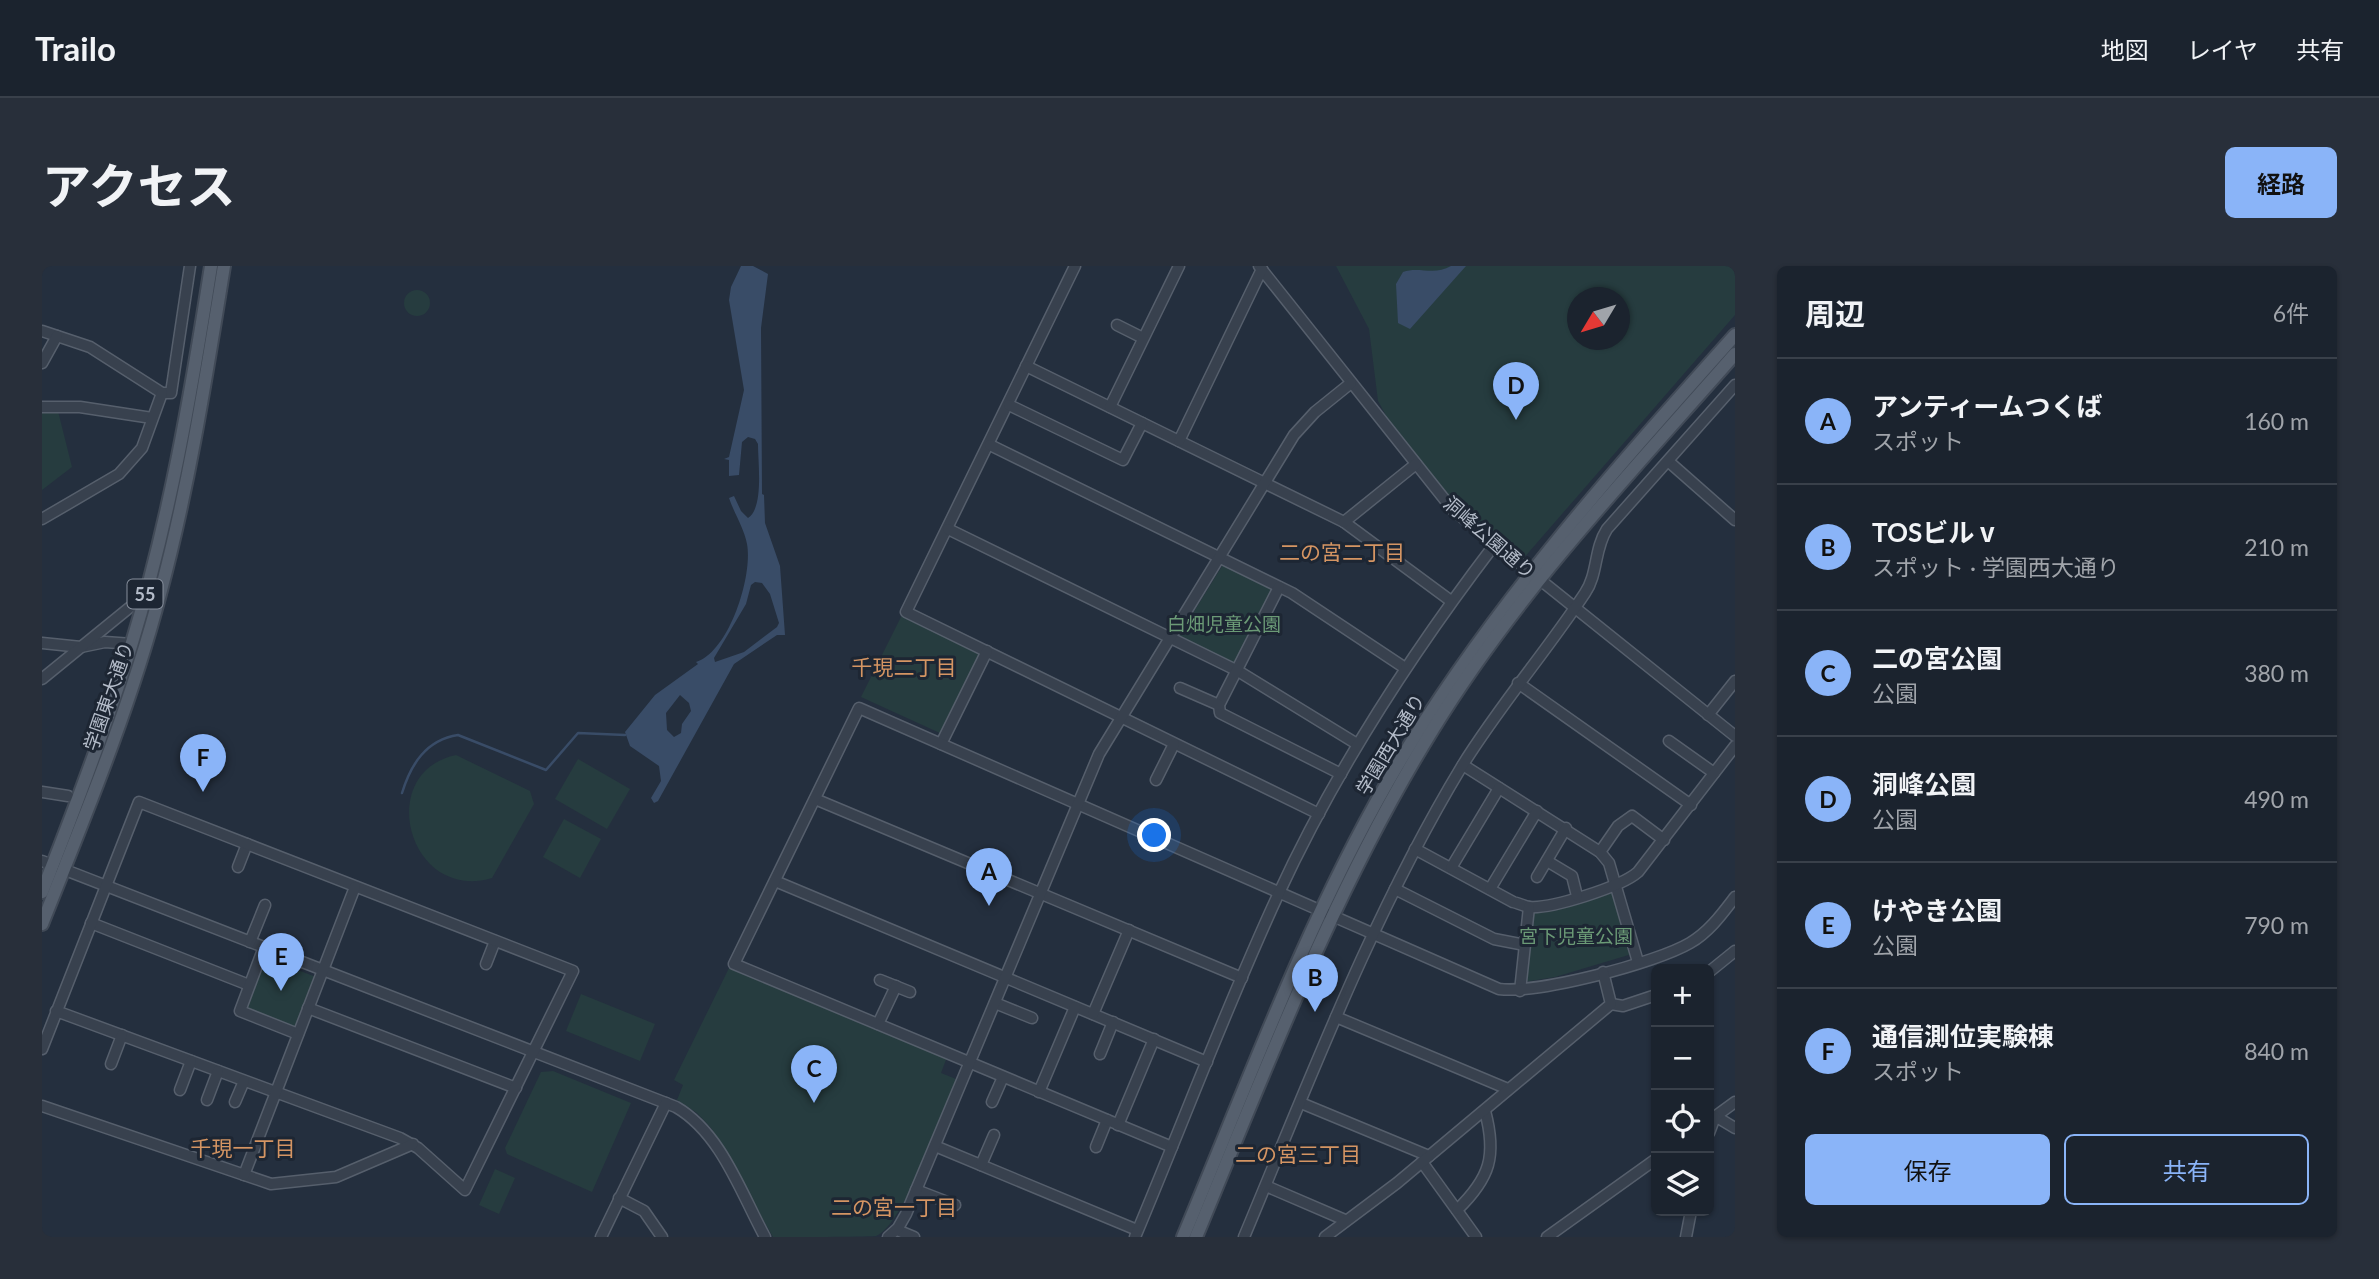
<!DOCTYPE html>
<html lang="ja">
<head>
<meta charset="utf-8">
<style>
  body { margin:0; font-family:Lato,"Noto Sans JP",sans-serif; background:#282f3a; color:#f1f3f6 }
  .controls { position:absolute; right:21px; bottom:21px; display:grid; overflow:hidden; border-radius:10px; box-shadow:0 2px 5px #0004 }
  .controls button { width:63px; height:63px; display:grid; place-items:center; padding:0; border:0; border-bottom:2px solid #39404a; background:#1b232e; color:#f1f3f6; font:35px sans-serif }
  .compass { position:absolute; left:1525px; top:21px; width:63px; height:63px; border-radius:50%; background:#1b232e; box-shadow:0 2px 5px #0004; rotate:232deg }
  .you { position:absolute; left:1113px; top:570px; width:24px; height:24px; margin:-18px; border:5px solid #fff; border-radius:50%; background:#1a73e8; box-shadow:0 0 0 10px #1a73e833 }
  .badge { display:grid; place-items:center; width:46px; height:46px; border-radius:50%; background:#8ab4f8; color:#111; font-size:23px; font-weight:700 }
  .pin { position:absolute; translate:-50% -58px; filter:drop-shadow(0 2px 4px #0008) }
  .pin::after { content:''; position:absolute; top:37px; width:24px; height:21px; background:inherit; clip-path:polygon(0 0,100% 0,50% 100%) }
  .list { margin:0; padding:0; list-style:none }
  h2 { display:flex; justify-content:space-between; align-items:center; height:91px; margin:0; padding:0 28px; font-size:30px }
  h2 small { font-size:23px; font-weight:400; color:#a0a4aa }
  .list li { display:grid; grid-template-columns:46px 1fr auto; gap:21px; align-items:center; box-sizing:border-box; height:126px; padding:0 28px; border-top:2px solid #39404a }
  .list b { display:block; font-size:26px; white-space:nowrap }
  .list p { margin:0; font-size:23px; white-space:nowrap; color:#a0a4aa }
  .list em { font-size:23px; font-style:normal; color:#a0a4aa }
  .actions { display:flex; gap:14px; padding:21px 28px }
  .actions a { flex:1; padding:16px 0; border:2px solid #8ab4f8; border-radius:10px; text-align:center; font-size:24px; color:#8ab4f8 }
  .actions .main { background:#8ab4f8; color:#111 }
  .icon { flex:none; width:38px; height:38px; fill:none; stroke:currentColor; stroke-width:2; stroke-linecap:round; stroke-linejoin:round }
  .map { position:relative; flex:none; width:1693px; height:971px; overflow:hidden; border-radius:10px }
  header { display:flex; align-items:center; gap:42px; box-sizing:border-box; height:98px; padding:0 35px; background:#1b232e; border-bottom:2px solid #39404a }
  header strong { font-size:33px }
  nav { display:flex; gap:38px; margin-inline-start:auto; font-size:24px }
  .intro { display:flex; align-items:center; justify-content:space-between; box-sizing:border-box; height:168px; padding:0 42px }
  h1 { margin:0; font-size:49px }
  .button { padding:18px 32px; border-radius:10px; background:#8ab4f8; color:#111; font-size:24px; font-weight:700 }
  main { display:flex; gap:42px; padding:0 42px }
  aside { flex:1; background:#1b232e; border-radius:10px; box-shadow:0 2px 5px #0004 }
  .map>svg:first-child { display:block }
  .green { fill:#263c3f; fill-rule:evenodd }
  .water { fill:#394c67; fill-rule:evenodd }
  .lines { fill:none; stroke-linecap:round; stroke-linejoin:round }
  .stream { stroke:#394c67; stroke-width:2.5 }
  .minor-casing { stroke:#565f6c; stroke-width:13 }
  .major-casing { stroke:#414a57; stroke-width:16 }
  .minor { stroke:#38414e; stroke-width:10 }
  .major { stroke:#56606e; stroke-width:12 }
  .labels { text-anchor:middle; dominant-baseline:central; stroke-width:6; stroke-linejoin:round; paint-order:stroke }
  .shield { fill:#1d2633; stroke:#878f9c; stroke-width:2 }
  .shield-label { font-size:18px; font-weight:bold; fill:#b4bcc9 }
  .street-label { font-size:19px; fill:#b4bcc9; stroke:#1d2633 }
  .park-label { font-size:19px; fill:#6b9a76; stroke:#1d2633 }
  .neighbourhood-label { font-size:21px; fill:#d59563; stroke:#1d2633 }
</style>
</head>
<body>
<header>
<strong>Trailo</strong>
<nav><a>地図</a><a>レイヤ</a><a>共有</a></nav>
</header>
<div class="intro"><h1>アクセス</h1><a class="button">経路</a></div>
<main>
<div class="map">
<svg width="1693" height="971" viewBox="0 0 1693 971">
  <rect width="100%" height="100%" fill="#242f3e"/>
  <g class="green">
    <path d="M1294 0H1693V49L1480 294 1420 246 1352 164 1336 135 1327 63ZM1535 32H1577V74H1535Z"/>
    <circle cx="375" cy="37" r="13"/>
    <path d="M0 143 16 145 30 201 0 224Z"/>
    <path d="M1182 297 1231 321 1232 325 1192 399 1136 371Z"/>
    <path d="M860 349 937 385 939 390 900 468 819 431Z"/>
    <path d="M414 489 488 525 492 538 450 612C366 637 332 506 414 489Z"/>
    <path d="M536 493 588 523 565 563 513 533Z"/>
    <path d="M522 553 559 573 538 612 501 591Z"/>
    <path d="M1569 624 1572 625 1590 688 1513 711 1482 716 1489 646Z"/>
    <path d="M222 691 274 711 255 760 251 762 205 744 203 739Z"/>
    <path d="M688 700 905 791 899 807 914 813C902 843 862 960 834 970 820 971 751 971 731 971L669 862 655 847 635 834 641 819 632 814Z"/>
    <path d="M539 728 613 758 598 795 524 765Z"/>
    <path d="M511 805 589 837 550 926 465 888 463 882 499 806Z"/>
    <path d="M453 903 473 912 457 948 437 939Z"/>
  </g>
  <g class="water">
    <path d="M699 0H711L726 8 719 62 720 228 722 229 723 257 738 300 743 369H735L692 398 616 535 612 537 609 532 619 515 617 500 588 480 583 466 613 429 656 398 654 396C687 386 711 310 705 278 702 262 692 247 687 232L692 230 699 245 706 252C722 242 716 197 716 178L713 173 706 171 700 176 697 209 687 210V194L682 193 687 191 702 124 687 34 689 21ZM713 316 720 317 728 328 737 357 735 361 702 386 673 396 672 392 704 338 709 319ZM638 429 647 437 649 445 640 458 639 467 632 471 625 464 624 447Z"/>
    <path d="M1409 0H1424L1368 63 1356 57 1354 18 1361 6C1377 0 1392 10 1409 0Z"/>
  </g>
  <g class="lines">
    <path class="stream" d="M360 527C369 498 384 474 416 469L504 504 536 467 583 469"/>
    <defs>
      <g id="minor">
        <path d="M1033 0 864 346 1277 548"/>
        <path d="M1217 0 1411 244 1693 470"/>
        <path d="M1075 59 1101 72"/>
        <path d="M0 65 48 81 120 127H129L148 0"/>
        <path d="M0 97 15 70"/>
        <path d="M984 100 1302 256 1409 335"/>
        <path d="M967 139 1081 194 1100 157"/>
        <path d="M0 141H38L110 152"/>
        <path d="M1068 141 1137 0"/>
        <path d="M1137 175 1220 3"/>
        <path d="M948 179 1250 327 1363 402"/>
        <path d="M1626 195 1693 254"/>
        <path d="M0 253 77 208 100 182 120 127"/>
        <path d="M1302 256 1374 198"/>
        <path d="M906 263 1196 405 1315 478"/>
        <path d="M1237 321 1177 439 1178 447 1299 508"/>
        <path d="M0 377 39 381 63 376 90 378"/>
        <path d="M0 413 87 342"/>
        <path d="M1476 417 1649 539"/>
        <path d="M1138 422 1177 439"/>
        <path d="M1666 449 1693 415"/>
        <path d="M1627 475 1672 507"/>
        <path d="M899 478 945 385"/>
        <path d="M1421 499 1558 586 1567 597 1596 696"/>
        <path d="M1114 514 1132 478"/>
        <path d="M0 526 26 530"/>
        <path d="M773 533 1200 712"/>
        <path d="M1373 583 1471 636C1476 637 1482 640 1487 641 1509 643 1579 621 1596 606L1693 480"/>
        <path d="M1558 586 1576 560 1590 550 1622 574"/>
        <path d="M0 595 634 841C679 867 699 927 723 971"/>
        <path d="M1505 595 1530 610 1535 630"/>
        <path d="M196 601 205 578"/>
        <path d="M1409 602 1457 522"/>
        <path d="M1495 611 1524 562"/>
        <path d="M733 615 1165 796"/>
        <path d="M1353 623 1452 673 1483 679"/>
        <path d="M1448 623 1495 545"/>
        <path d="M49 657 207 719"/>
        <path d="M208 676 223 639"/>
        <path d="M222 681 198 745 256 768"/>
        <path d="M444 698 453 675"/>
        <path d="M1667 706 1693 685"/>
        <path d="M838 714 868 726"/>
        <path d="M1478 725 1487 641"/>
        <path d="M953 737 990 752"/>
        <path d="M1569 738 1581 740 1614 729"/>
        <path d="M266 742 474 822"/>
        <path d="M1051 748 1087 664"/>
        <path d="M1294 751 1466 823"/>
        <path d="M836 758 854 720"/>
        <path d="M0 783 97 536 531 705 423 924 376 882 358 872 14 745"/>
        <path d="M1058 788 1071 756"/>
        <path d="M69 798 80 769"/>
        <path d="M138 824 149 795"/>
        <path d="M997 826 1033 741"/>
        <path d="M165 834 176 805"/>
        <path d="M193 836 202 815"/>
        <path d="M950 836 961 811"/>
        <path d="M1259 837 1387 890"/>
        <path d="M0 840 229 918 294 911 371 878"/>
        <path d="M1673 850 1693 862"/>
        <path d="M1667 855 1693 836"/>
        <path d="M1076 859 1112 773"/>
        <path d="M1667 867 1673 851"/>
        <path d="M893 880 1095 964"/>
        <path d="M1054 881 1065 854"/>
        <path d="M1130 881 692 698 817 442 1457 723C1496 728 1614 697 1648 677 1667 666 1680 648 1693 631"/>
        <path d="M1380 896 1434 971"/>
        <path d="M939 899 952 869"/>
        <path d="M202 909 313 621"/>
        <path d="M1224 920 1303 954"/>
        <path d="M874 924 913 939"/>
        <path d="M577 932 602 945 620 971"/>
        <path d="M1415 944C1448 912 1455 890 1443 845"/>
        <path d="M855 964 872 971"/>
        <path d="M559 971 624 837"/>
        <path d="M846 971 856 962 864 948 1057 488 1252 169 1273 146 1309 117"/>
        <path d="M1093 971C1141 857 1184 741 1236 629 1294 503 1369 388 1453 278"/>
        <path d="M1202 971C1269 811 1330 649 1420 500 1457 440 1504 386 1543 327 1556 308 1552 283 1565 263L1693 119"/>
        <path d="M1283 971 1355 917 1569 738 1561 706"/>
        <path d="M1505 971 1614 893"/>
        <path d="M1644 971 1649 945"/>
      </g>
      <g id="major">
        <path d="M0 626C32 545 63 464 89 380 127 256 149 128 169 0"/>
        <path d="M0 658C43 550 88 442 118 328 147 220 164 111 182 0"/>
        <path d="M1141 971C1205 819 1263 660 1345 517 1440 352 1567 210 1693 69"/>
        <path d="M1154 971C1226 798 1292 623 1391 463 1475 326 1587 209 1693 88"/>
      </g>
    </defs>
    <use href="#minor" class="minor-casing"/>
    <use href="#major" class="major-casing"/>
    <use href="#minor" class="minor"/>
    <use href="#major" class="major"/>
  </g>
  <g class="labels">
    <rect class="shield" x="85.5" y="313.5" width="35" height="29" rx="5"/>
    <g class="shield-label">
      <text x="103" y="328">55</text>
    </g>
    <g class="street-label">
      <text transform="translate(1448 271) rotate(41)">洞峰公園通り</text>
      <text transform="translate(66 430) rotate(-71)">学園東大通り</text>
      <text transform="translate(1348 478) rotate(-59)">学園西大通り</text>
    </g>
    <g class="park-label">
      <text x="1182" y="357">白畑児童公園</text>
      <text x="1534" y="669">宮下児童公園</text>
    </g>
    <g class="neighbourhood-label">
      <text x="1300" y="285">二の宮二丁目</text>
      <text x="862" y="400">千現二丁目</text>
      <text x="201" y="881">千現一丁目</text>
      <text x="1256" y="887">二の宮三丁目</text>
      <text x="852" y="940">二の宮一丁目</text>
    </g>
  </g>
</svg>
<div class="controls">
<button>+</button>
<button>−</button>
<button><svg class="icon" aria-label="locate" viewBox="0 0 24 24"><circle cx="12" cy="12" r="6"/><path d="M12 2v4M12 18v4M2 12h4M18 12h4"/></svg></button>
<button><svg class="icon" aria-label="layers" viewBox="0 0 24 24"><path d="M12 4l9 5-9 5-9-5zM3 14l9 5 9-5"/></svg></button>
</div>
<svg class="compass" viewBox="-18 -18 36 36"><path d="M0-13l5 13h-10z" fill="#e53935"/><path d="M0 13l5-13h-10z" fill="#a0a4aa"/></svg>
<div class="you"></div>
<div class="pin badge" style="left:947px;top:640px">A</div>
<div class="pin badge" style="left:1273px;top:746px">B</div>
<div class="pin badge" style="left:772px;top:837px">C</div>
<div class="pin badge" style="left:1474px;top:154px">D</div>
<div class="pin badge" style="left:239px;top:725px">E</div>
<div class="pin badge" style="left:161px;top:526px">F</div>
</div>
<aside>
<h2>周辺<small>6件</small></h2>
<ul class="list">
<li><span class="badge">A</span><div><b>アンティームつくば</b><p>スポット</p></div><em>160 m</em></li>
<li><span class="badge">B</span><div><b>TOSビルⅴ</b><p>スポット · 学園西大通り</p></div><em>210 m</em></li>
<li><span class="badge">C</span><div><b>二の宮公園</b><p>公園</p></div><em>380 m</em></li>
<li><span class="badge">D</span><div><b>洞峰公園</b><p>公園</p></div><em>490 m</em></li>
<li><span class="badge">E</span><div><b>けやき公園</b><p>公園</p></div><em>790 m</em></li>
<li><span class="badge">F</span><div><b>通信測位実験棟</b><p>スポット</p></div><em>840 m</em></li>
</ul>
<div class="actions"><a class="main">保存</a><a>共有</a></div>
</aside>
</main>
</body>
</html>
